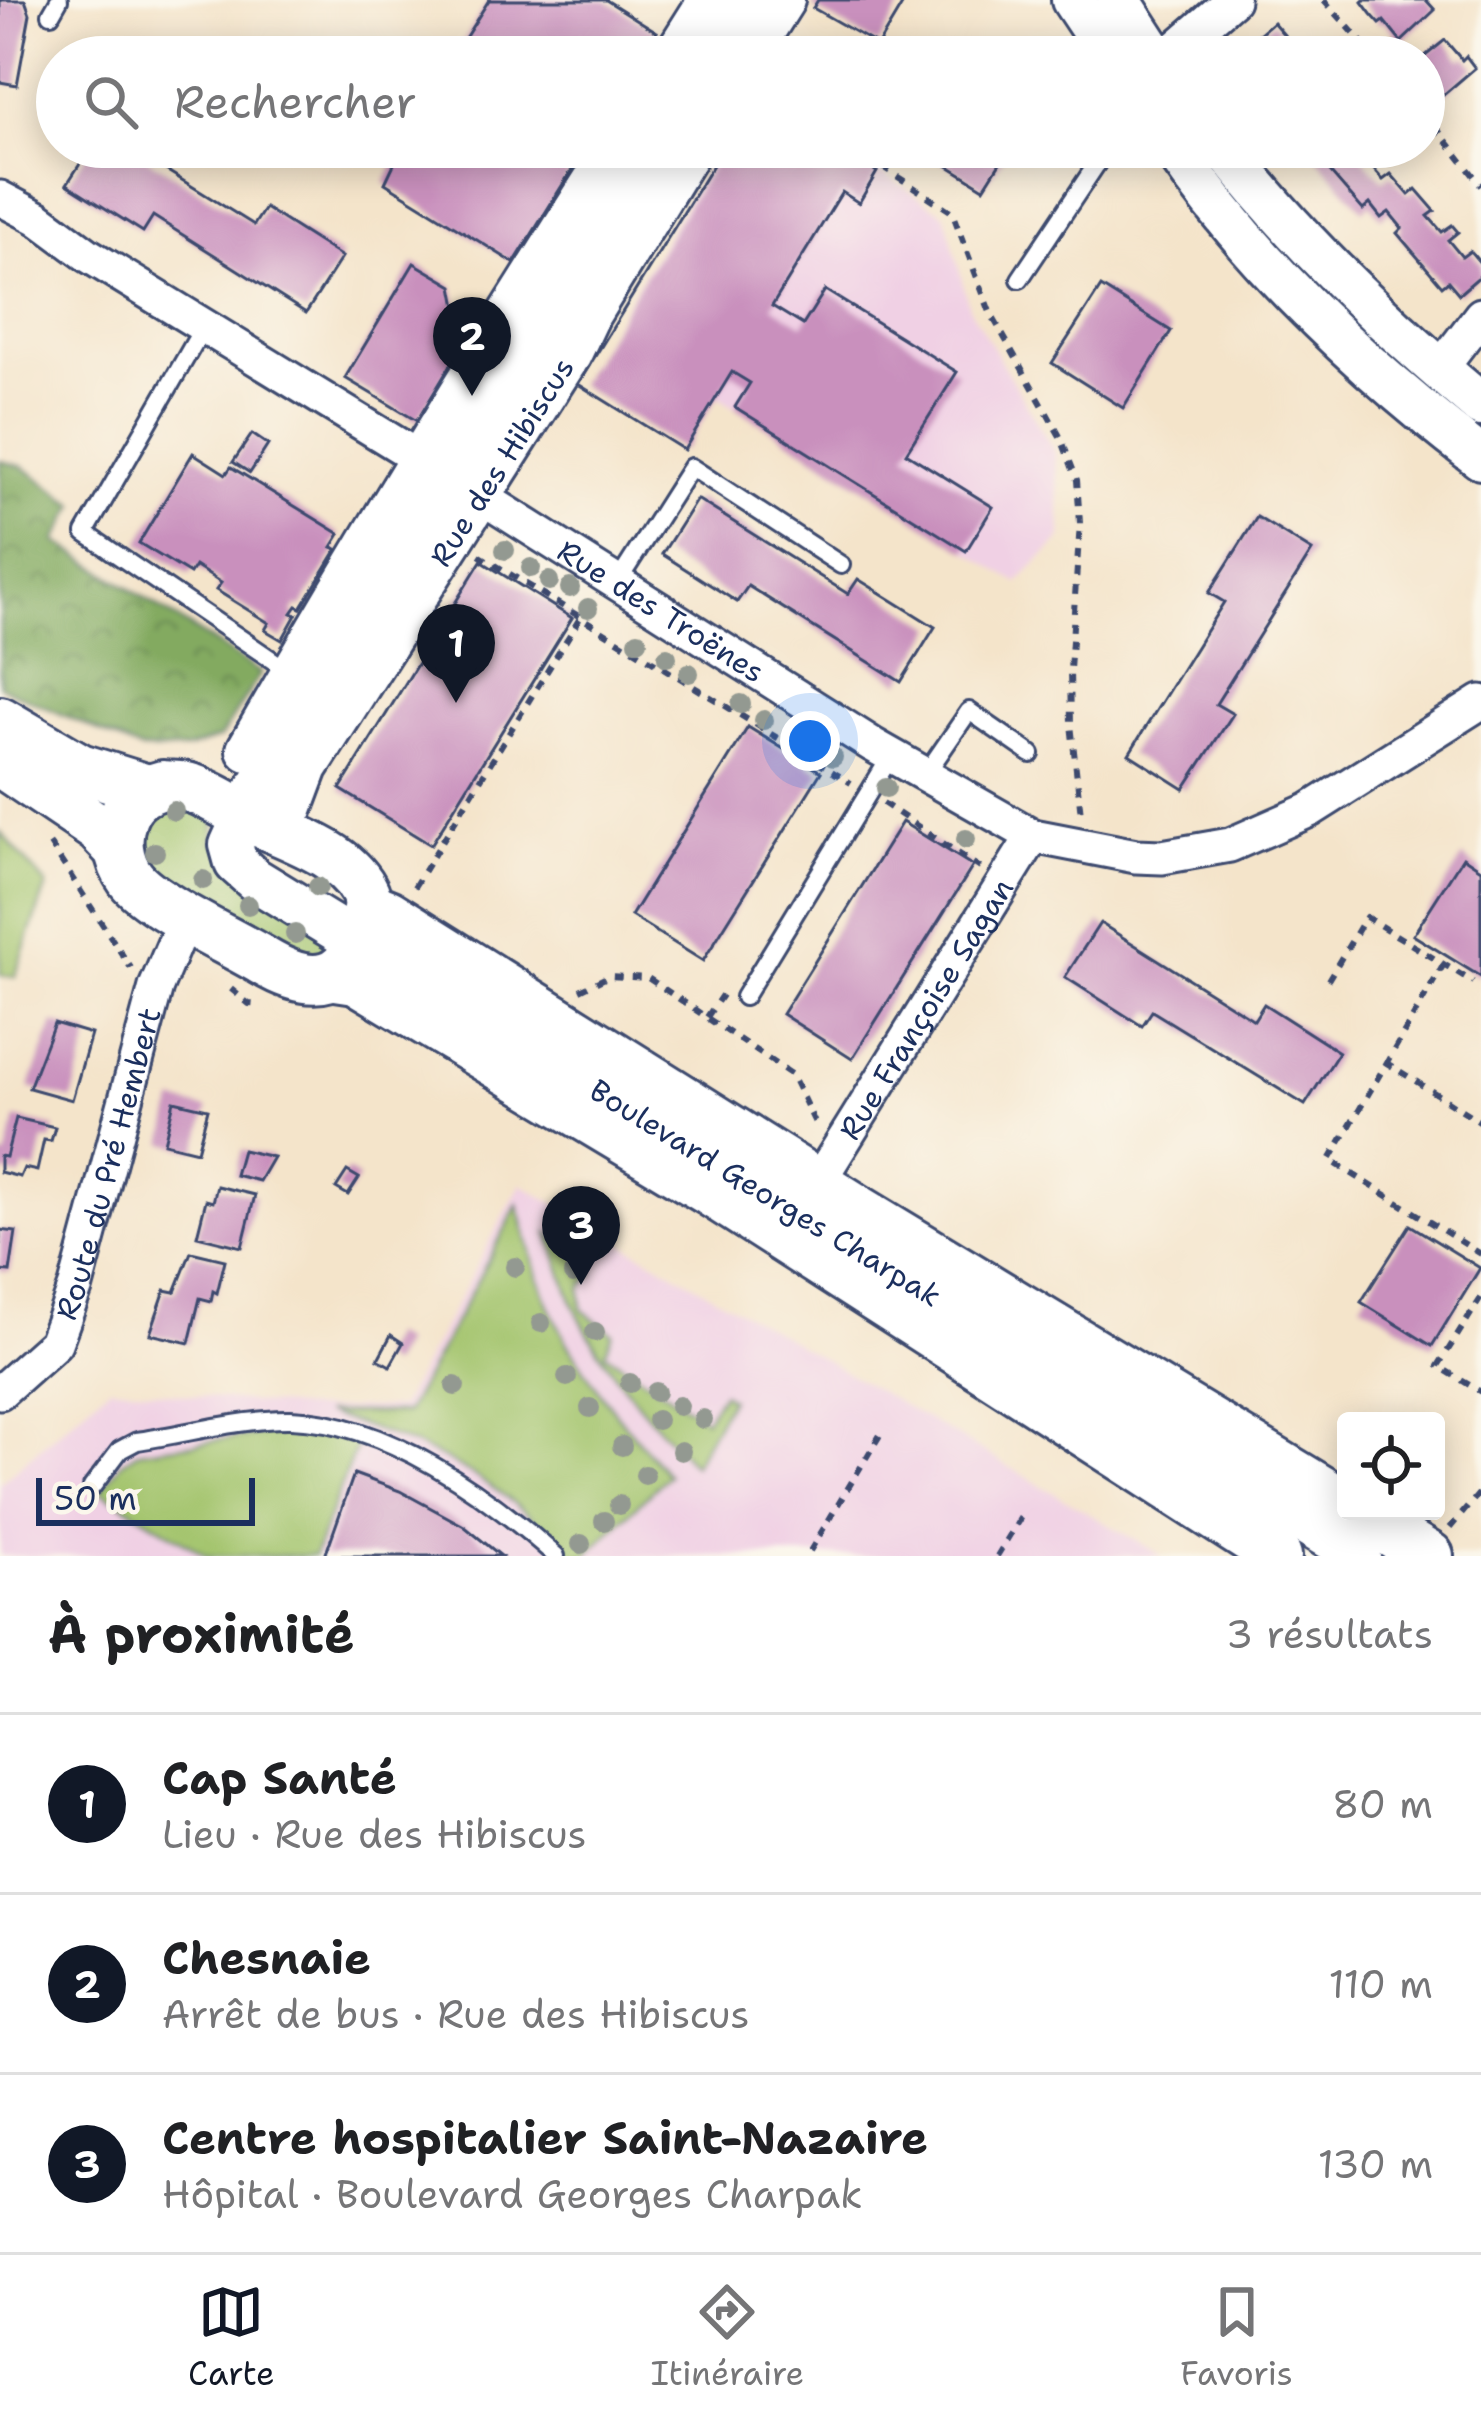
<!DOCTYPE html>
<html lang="fr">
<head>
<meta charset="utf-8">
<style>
  body { margin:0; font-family:"Shantell Sans",sans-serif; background:#f6f6f6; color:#202124 }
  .controls { position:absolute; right:36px; bottom:36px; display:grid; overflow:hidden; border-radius:12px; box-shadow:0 6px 30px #0003 }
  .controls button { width:108px; height:108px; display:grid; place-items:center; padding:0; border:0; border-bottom:3px solid #e0e0e0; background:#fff; color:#202124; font:60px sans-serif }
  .scale { position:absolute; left:36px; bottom:30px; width:219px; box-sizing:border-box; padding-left:12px; border:6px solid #1b2f5e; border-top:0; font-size:33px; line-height:42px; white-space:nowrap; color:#1b2f5e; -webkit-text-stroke:9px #fbf7ec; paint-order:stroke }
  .you { position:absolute; left:810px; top:741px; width:42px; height:42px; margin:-30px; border:9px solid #fff; border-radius:50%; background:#1a73e8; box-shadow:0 0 0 18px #1a73e833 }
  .badge { display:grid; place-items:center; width:78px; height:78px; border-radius:50%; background:#111827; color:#fff; font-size:39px; font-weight:700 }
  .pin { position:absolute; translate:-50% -99px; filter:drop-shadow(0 3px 6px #0008) }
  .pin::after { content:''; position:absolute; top:63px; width:42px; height:36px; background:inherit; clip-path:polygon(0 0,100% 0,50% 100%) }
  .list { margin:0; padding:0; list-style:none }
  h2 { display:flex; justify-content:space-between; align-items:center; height:156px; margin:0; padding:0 48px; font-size:51px }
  h2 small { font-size:39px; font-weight:400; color:#757577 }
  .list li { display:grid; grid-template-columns:78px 1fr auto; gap:36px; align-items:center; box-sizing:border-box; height:180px; padding:0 48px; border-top:3px solid #e0e0e0 }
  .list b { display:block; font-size:45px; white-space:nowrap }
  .list p { margin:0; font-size:39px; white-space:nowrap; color:#757577 }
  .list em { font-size:39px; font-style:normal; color:#757577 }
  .icon { flex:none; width:66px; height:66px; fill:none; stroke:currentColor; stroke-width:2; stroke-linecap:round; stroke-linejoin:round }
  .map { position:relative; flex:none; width:1481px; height:1556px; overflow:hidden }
  .search { position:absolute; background:#fff; box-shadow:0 6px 30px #0003; left:36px; right:36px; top:36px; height:132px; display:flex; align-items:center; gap:30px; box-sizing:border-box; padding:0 42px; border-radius:66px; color:#757577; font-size:45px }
  .sheet { height:696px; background:#fff }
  nav { display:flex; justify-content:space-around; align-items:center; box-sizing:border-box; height:168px; border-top:3px solid #e0e0e0; background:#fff; font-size:33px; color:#757577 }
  nav a { display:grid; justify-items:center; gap:6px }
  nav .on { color:#111827 }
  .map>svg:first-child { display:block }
  .built { fill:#f0d0e4 }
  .grass { fill:#a4c56e; stroke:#607a66; stroke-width:3 }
  .forest { fill:url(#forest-crowns); stroke:#4f6c60; stroke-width:3 }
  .building { fill:#c990bd }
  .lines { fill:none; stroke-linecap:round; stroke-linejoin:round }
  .service-casing { stroke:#3c4a6e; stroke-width:22 }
  .minor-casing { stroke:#3c4a6e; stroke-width:39 }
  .tertiary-casing { stroke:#3c4a6e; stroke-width:48 }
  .secondary-casing { stroke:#3c4a6e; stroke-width:54 }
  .path { stroke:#3c4a6e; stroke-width:6; stroke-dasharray:9 9; stroke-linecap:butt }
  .service { stroke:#fff; stroke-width:16 }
  .minor { stroke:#fff; stroke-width:33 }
  .tertiary { stroke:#fff; stroke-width:42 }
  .secondary { stroke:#fff; stroke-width:48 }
  .tree { fill:#939991 }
  .labels { text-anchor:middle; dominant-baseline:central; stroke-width:9; stroke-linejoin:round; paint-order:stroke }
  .street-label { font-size:30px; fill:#1b2f5e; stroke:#fbf7ec }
</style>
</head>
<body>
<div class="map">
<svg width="1481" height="1556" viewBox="0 0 1481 1556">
  <defs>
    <pattern id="forest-crowns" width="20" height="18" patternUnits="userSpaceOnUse" patternTransform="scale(3)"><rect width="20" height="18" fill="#83aa61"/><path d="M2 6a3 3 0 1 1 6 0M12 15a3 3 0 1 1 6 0" fill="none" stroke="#6a8b53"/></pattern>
  </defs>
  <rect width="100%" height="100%" fill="#fbf7ec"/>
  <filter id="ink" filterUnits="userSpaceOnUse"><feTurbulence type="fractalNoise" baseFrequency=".00833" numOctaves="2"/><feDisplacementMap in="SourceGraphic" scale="24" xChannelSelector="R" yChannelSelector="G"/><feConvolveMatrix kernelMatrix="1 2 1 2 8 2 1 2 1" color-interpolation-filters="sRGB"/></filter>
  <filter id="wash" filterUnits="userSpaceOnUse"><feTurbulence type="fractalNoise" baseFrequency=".004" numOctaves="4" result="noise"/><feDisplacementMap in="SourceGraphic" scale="48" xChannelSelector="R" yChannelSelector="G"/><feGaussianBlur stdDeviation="2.7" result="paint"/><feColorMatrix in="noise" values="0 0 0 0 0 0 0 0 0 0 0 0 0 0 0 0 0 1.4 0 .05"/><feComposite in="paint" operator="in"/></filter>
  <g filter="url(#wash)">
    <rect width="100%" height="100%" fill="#f4e4ca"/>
    <g class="built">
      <path d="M720 147H842L945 214 969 307 1055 453 1062 538 1018 583 718 397 684 450 578 384Z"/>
      <path d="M521 1184 1163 1556H0V1483L110 1386 313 1409 400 1407Z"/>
    </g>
    <g class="grass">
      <path d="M186 803 215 820 213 841 339 948 321 957 295 955 160 878C126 843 137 809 186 803Z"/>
      <path d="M0 832 47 885 15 977 0 975Z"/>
      <path d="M518 1205C528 1238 535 1274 549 1305 577 1370 622 1422 668 1475L585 1556H575C491 1475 434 1448 324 1413H406Z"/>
      <path d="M549 1234 588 1257 593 1272 581 1289 582 1310 613 1333 605 1353 705 1419 722 1393 730 1399 693 1465C650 1419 606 1371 578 1314 566 1289 559 1260 549 1234Z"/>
      <path d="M286 1431 338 1434 357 1444 314 1556H208L101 1491 121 1463 139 1451Z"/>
    </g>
    <path class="forest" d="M0 461 22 466 76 505 56 541 261 673 220 738 185 750H140L0 686Z"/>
    <g id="blocks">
      <g class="building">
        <path d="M0 0H25L30 14 17 85 0 82Z"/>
        <path d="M489 0H606L657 32 641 57H453Z"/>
        <path d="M818 0H905L878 45 813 8Z"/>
        <path d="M1364 0H1426L1435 10 1401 42 1384 21 1380 24 1371 14 1362 2Z"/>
        <path d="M1273 22 1291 43 1284 49 1291 57H1257L1246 45Z"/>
        <path d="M1445 40 1462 60 1466 56 1475 68 1441 97 1424 70V57Z"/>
        <path d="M91 147H129L254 225 265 208 342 257 306 313 153 216 143 232 67 184Z"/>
        <path d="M402 147H586L514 263 385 183Z"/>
        <path d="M724 147H836L877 172 859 203 842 192 772 306 803 325 825 290 957 372 906 453 993 507 966 551 735 407 750 383 732 372 684 450 578 384Z"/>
        <path d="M918 147H1010L984 188Z"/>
        <path d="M1321 147H1354L1383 180 1391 174 1409 195 1416 189 1435 211 1428 216 1442 232 1452 225 1458 232 1448 240 1462 257 1470 251 1481 264V275L1459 294 1448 281 1442 286 1397 233 1402 228 1389 212 1381 218 1370 204 1363 210 1317 157 1324 151Z"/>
        <path d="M414 263 453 286 464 343 417 421 345 378Z"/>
        <path d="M1101 287 1171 331 1123 408 1052 363Z"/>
        <path d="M252 434 268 445 250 473 233 462Z"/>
        <path d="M193 453 226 474 231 467 340 534 332 547 337 549 301 608 297 606 292 613 296 615 282 640 265 630 269 623 216 590 221 583 195 566 190 574 139 543Z"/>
        <path d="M697 499 848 594 858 579 935 627 901 682 748 586 737 602 662 554Z"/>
        <path d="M1257 517 1312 551 1216 704 1233 714 1184 789 1129 754 1224 602 1209 593Z"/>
        <path d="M481 561 572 618 431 845 340 789Z"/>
        <path d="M748 727 821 772 703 961 631 916Z"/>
        <path d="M902 822 973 866 852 1059 782 1014Z"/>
        <path d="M1463 857 1481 869V977L1413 935Z"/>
        <path d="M1100 923 1254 1020 1264 1004 1339 1052 1305 1105 1152 1011 1142 1026 1065 977Z"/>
        <path d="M54 1023 91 1034 72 1100 29 1088Z"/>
        <path d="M174 1101 208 1109 197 1151 164 1143Z"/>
        <path d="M16 1118 55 1127 51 1141 44 1140 37 1171 24 1168 20 1177 0 1172V1156L6 1157Z"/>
        <path d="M242 1150 273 1157 259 1181 235 1175Z"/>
        <path d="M347 1171 359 1178 348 1195 336 1188Z"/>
        <path d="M217 1186 255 1195 242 1247 197 1236 206 1200 213 1202Z"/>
        <path d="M1410 1225 1480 1268 1432 1346 1361 1302Z"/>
        <path d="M0 1230 16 1232 10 1272 0 1271Z"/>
        <path d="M191 1252 225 1260 217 1293 213 1291 211 1301 200 1298 189 1343 150 1334 165 1290 175 1292Z"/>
        <path d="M391 1335 403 1343 390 1366 378 1359Z"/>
        <path d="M354 1474 400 1491 464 1526 501 1556H325Z"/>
      </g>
    </g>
  </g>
  <g filter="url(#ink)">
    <use href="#blocks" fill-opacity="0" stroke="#3c4a6e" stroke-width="3"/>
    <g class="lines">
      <defs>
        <g id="service">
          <path d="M51 14 59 0"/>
          <path d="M1020 279 1108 147"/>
          <path d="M204 326 85 533 290 672"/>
          <path d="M617 583 691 467 841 565"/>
          <path d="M925 775 969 711 1031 754"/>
          <path d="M744 997 891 756"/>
          <path d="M92 1487 120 1450 137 1441C183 1434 246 1418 291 1419 386 1422 488 1495 556 1556"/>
        </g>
        <g id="minor">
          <path d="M1166 57 1232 0"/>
          <path id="s1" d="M0 198 38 218 88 255 447 475 873 745 1033 836 1136 856 1162 857 1230 845 1310 810 1481 702"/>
          <path d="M1439 370 1481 315"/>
          <path id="s2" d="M818 1182 1033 836"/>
          <path id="s3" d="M0 1392 55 1343 76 1286 156 987 186 916"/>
        </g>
        <g id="tertiary">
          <path d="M1073 0 1111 57"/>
          <path d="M1119 0 1156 57"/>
          <path d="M708 56 743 0"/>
          <path d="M674 57 710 0"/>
          <path d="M747 57 783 0"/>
          <path id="s4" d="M651 147 253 796 231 845 236 863 254 879 1359 1556"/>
          <path d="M1173 147C1254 266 1367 371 1481 458"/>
          <path d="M1224 147C1297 242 1389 328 1481 405"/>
          <path d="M248 750C365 545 489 345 616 147"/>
          <path id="s5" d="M292 837 285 826 307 767 570 354 589 314 691 147"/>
        </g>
        <g id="secondary">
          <path d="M0 721 80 768 147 789"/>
          <path d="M0 762 98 828 118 849"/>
          <path d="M163 785C172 786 182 785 190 788 211 794 228 807 248 817 284 835 342 851 363 889 370 901 367 912 364 924 350 986 313 991 263 961 232 942 151 905 131 879 118 861 115 838 123 817 130 798 144 790 163 785Z"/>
          <path d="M368 906 388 914 859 1210 1346 1505"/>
          <path d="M336 976 356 979 711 1192 1277 1556"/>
          <path d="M1355 1511 1429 1556"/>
        </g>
      </defs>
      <use href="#service" class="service-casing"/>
      <use href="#minor" class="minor-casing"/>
      <use href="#tertiary" class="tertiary-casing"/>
      <use href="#secondary" class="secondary-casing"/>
      <g class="path">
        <path d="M1324 0 1375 57"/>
        <path d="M1424 112 1481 185"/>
        <path d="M852 147 952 212 990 312 1061 438 1077 480 1080 523 1070 670 1071 724 1081 815"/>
        <path d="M479 555 851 783"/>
        <path d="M883 803 982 869"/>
        <path d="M50 844 131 968"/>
        <path d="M414 887 580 618"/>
        <path d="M1444 964 1330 1160 1481 1254"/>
        <path d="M1328 980 1366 917 1473 982"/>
        <path d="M231 989 249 1004 260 1005"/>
        <path d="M580 990 609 976 648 978 792 1075 815 1123 814 1129"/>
        <path d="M707 1017 722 995"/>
        <path d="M1385 1062 1481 1122"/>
        <path d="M1481 1298 1438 1366 1481 1392"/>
        <path d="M1450 1528 1481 1491"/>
        <path d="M810 1551 883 1430"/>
        <path d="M997 1556 1022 1515"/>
      </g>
      <use href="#service" class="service"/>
      <use href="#minor" class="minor"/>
      <use href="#tertiary" class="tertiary"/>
      <use href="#secondary" class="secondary"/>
    </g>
    <g class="tree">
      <circle cx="505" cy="550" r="10"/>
      <circle cx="531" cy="568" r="10"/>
      <circle cx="549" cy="581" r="10"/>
      <circle cx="570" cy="588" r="10"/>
      <circle cx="588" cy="608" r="10"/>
      <circle cx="638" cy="641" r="10"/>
      <circle cx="667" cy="657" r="10"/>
      <circle cx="689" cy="673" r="10"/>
      <circle cx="741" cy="704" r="10"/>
      <circle cx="764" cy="720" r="10"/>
      <circle cx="805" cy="742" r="10"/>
      <circle cx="833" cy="757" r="10"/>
      <circle cx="886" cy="788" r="10"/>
      <circle cx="174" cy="811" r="10"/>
      <circle cx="966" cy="839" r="10"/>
      <circle cx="155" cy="852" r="10"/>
      <circle cx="203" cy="880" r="10"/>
      <circle cx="318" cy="887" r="10"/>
      <circle cx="248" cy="905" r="10"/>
      <circle cx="295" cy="934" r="10"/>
      <circle cx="515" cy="1267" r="10"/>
      <circle cx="573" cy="1274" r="10"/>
      <circle cx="541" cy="1323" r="10"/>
      <circle cx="595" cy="1332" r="10"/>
      <circle cx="567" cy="1377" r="10"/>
      <circle cx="630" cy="1383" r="10"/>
      <circle cx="455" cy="1386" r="10"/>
      <circle cx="656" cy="1392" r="10"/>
      <circle cx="679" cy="1406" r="10"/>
      <circle cx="590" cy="1408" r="10"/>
      <circle cx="703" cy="1419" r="10"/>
      <circle cx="657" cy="1420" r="10"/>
      <circle cx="622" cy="1446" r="10"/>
      <circle cx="681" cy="1451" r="10"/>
      <circle cx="645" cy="1475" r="10"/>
      <circle cx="619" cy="1505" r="10"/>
      <circle cx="604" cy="1521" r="10"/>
      <circle cx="581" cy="1544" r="10"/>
    </g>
  </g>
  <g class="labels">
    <g class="street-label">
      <text stroke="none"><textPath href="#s5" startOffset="438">Rue des Hibiscus</textPath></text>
      <text stroke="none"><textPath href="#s1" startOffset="780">Rue des Troënes</textPath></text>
      <text stroke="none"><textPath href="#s2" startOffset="204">Rue Françoise Sagan</textPath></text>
      <text stroke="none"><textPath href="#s3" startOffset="261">Route du Pré Hembert</textPath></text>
      <text stroke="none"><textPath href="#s4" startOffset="1458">Boulevard Georges Charpak</textPath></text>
    </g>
  </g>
</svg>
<div class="controls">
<button><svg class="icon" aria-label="locate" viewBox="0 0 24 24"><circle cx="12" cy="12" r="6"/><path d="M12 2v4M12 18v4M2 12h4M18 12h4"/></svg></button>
</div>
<div class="scale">50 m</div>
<div class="you"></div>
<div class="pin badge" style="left:456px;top:703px">1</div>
<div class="pin badge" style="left:472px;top:396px">2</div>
<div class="pin badge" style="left:581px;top:1285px">3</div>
<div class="search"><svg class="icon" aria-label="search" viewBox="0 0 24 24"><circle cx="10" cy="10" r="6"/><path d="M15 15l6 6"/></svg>Rechercher</div>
</div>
<section class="sheet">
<h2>À proximité<small>3 résultats</small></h2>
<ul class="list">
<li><span class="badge">1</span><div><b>Cap Santé</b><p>Lieu · Rue des Hibiscus</p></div><em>80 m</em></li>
<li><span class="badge">2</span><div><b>Chesnaie</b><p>Arrêt de bus · Rue des Hibiscus</p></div><em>110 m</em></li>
<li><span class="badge">3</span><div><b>Centre hospitalier Saint-Nazaire</b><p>Hôpital · Boulevard Georges Charpak</p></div><em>130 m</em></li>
</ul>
</section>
<nav>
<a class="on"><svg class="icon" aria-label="map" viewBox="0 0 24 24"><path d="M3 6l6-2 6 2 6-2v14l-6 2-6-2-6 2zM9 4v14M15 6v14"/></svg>Carte</a>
<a><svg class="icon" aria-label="directions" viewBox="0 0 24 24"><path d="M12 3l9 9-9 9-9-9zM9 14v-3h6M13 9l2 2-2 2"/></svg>Itinéraire</a>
<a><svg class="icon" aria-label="saved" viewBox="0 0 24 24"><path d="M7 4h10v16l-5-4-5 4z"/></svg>Favoris</a>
</nav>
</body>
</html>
